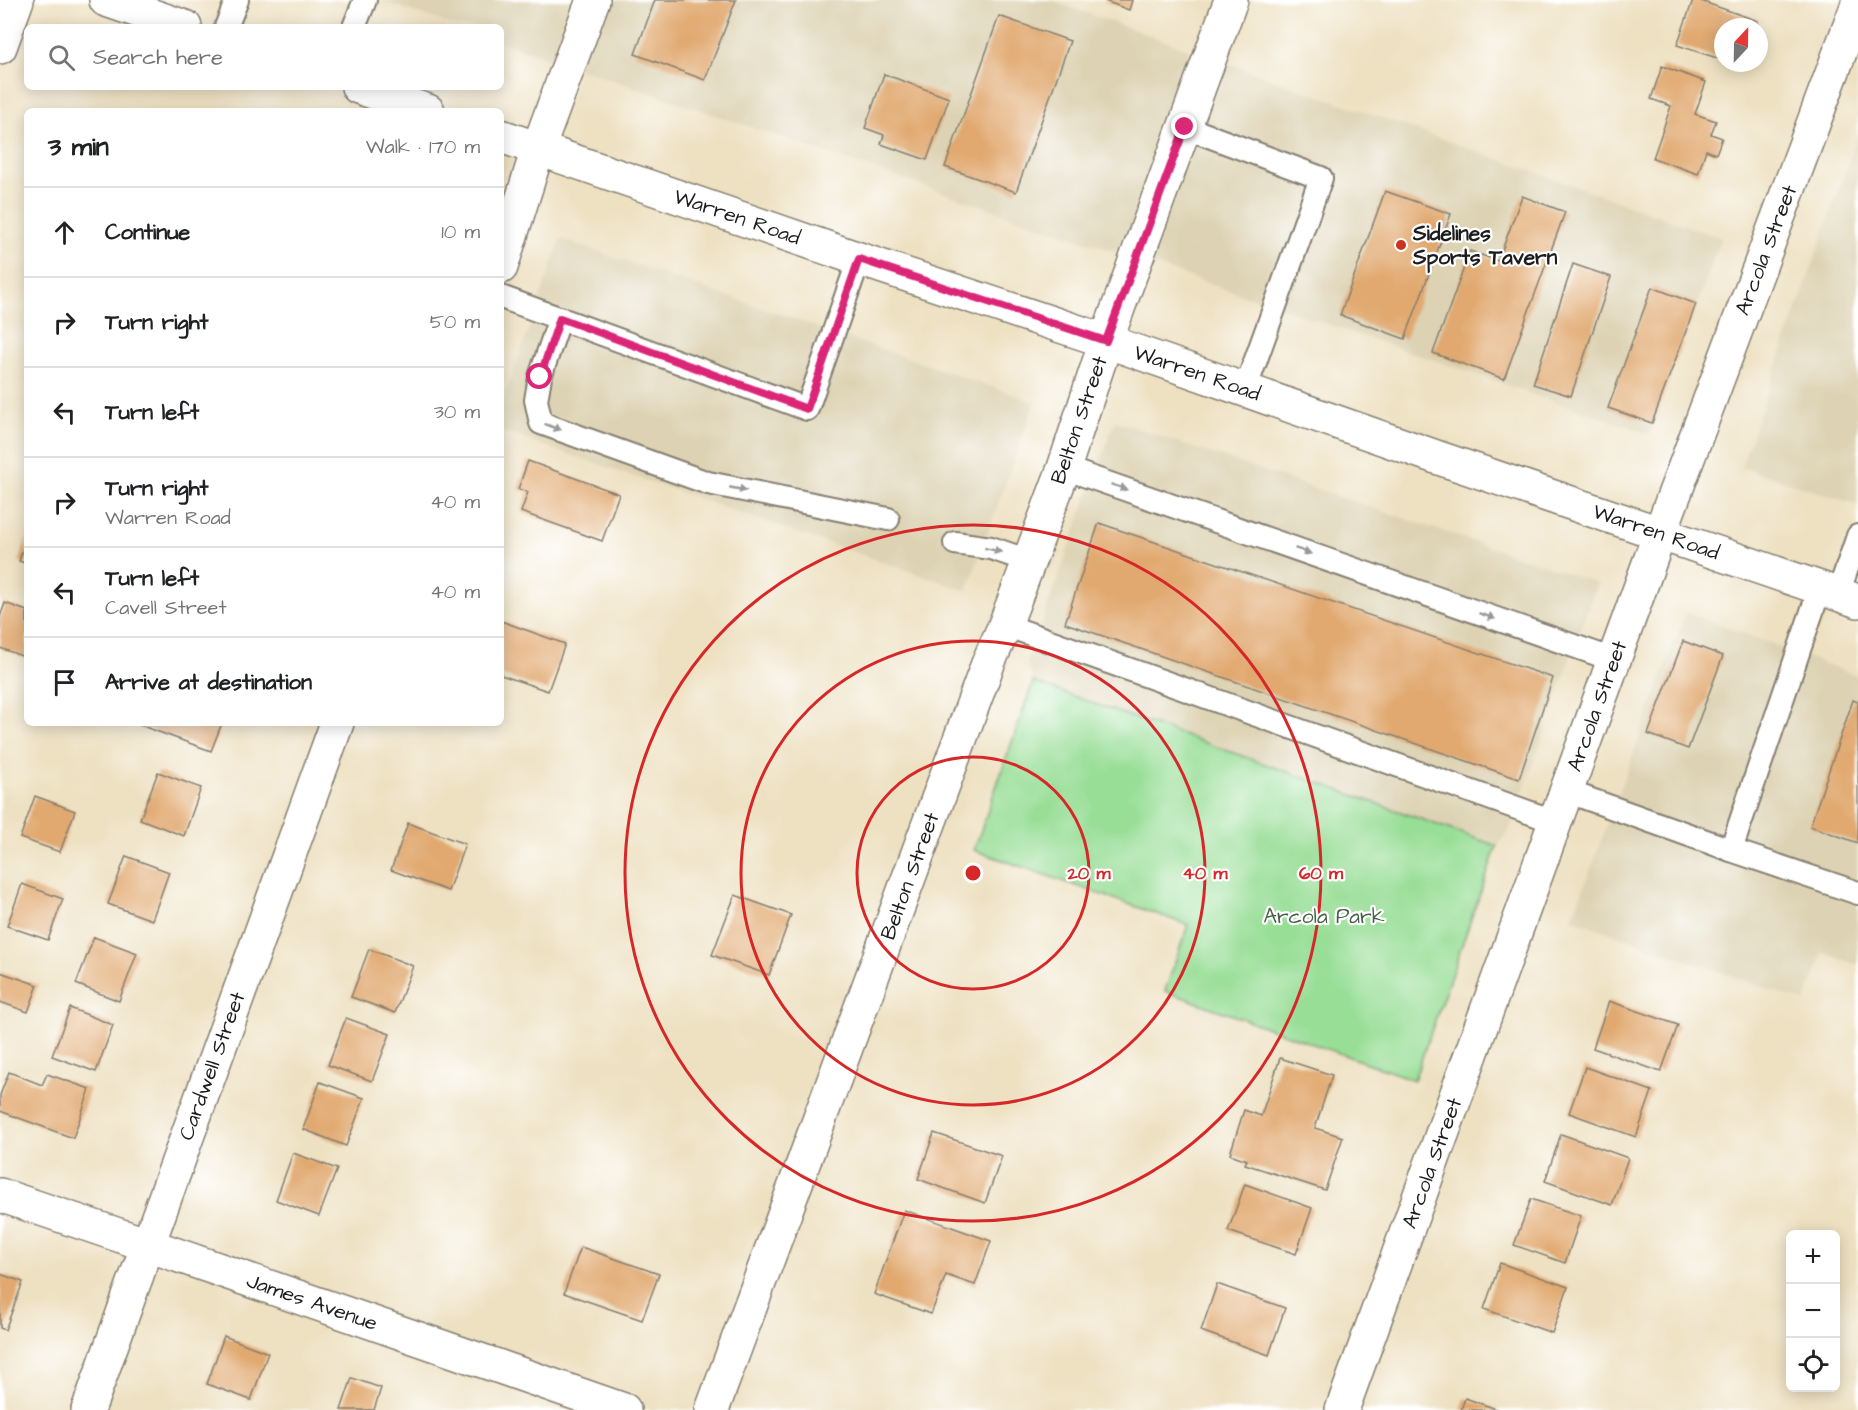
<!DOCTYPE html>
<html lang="en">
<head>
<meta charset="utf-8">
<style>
  body { margin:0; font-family:"Architects Daughter",sans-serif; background:#f2f2f2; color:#202124 }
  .controls { position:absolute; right:18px; bottom:18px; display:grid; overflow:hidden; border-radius:9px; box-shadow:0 3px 15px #0003 }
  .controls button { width:54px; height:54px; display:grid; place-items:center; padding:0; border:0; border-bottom:2px solid #e0e0e0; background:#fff; color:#202124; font:30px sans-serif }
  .compass { position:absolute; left:1714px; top:18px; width:54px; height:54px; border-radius:50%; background:#fff; box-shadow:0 3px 15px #0003; rotate:22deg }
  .stop { position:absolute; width:18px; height:18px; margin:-14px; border:4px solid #db2777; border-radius:50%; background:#fff }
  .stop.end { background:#db2777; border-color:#fff; box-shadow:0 2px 6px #0008 }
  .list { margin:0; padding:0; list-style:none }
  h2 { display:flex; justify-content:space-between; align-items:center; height:78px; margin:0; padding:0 24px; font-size:26px }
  h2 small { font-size:20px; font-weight:400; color:#757577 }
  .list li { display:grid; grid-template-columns:39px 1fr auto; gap:18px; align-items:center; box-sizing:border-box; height:90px; padding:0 24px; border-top:2px solid #e0e0e0 }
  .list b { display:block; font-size:22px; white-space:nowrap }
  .list p { margin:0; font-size:20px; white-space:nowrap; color:#757577 }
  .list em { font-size:20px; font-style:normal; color:#757577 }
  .icon { flex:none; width:33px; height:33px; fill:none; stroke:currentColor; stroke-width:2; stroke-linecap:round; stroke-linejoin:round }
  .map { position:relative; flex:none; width:1858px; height:1410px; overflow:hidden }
  .search { position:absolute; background:#fff; box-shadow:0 3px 15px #0003; left:24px; top:24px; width:480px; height:66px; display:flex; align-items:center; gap:15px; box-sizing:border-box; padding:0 21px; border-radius:9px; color:#757577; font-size:22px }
  .panel { position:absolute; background:#fff; box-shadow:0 3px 15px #0003; left:24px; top:108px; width:480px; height:618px; border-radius:9px }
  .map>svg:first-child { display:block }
  .built { fill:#ddd3b4 }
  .green { fill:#99de97; stroke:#5a7d5a; stroke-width:1.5 }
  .building { fill:#e1a970 }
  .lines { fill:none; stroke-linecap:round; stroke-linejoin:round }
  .lane-casing { stroke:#857e6f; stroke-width:26 }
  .street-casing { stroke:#857e6f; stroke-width:36 }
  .secondary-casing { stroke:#857e6f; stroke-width:36 }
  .lane { stroke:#fff; stroke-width:22 }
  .street { stroke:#fff; stroke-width:33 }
  .secondary { stroke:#fff; stroke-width:33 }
  .oneway { fill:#999 }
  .route { stroke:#db2777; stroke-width:8 }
  .ring { fill:none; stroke:#d62828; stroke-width:3 }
  .poi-dot { fill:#c8321e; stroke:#fff; stroke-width:2 }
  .labels { text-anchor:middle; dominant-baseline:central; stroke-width:4.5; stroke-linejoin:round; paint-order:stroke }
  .street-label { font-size:21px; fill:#1c1c1c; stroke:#fff }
  .poi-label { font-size:21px; font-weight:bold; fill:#1c1c1c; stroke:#fff; text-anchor:start }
  .park-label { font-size:21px; fill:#486047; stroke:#fff }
  .centre { fill:#d62828; stroke:#fff; stroke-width:3 }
  .ring-label { font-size:18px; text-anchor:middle; font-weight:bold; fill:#d62828; stroke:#fff; stroke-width:4.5; stroke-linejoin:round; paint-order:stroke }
</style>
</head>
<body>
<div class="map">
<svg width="1858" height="1410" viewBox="0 0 1858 1410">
  <rect width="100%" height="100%" fill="#fff"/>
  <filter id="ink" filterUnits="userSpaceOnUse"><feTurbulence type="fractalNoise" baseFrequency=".0167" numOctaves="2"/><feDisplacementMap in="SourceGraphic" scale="12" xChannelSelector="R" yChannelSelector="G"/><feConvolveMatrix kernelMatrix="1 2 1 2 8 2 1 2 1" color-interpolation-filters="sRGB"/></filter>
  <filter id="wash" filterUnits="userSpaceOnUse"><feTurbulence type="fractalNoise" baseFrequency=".008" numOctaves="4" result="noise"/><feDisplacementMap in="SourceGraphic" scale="24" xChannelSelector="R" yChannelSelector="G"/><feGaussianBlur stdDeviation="1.35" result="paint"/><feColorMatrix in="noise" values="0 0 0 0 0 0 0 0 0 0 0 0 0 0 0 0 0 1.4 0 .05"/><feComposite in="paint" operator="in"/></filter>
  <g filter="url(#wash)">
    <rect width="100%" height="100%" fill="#eee1c2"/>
    <g class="built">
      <path d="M379 0H1050L1721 238 1650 434 501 42V27H458Z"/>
      <path d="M1858 135V505L1741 467Z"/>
      <path d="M561 239 1035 402 967 591 501 431V406Z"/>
      <path d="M1115 421 1597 583 1509 831 1497 846 1033 682 1027 662Z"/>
      <path d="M1686 612 1858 676V965L1823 953 1805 1002 1572 919Z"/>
    </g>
    <path class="green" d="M1033 682 1497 846 1414 1080 1165 991 1188 925 974 850Z"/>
    <g id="blocks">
      <g class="building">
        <path d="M655 0H736L705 80 635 54Z"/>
        <path d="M1102 0H1132L1129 10Z"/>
        <path d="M1693 0H1698L1758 21 1756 27H1723V60L1677 45Z"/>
        <path d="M999 16 1070 41 1016 192 945 167Z"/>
        <path d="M1662 66 1706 82 1695 114 1716 121 1711 134 1722 138 1716 154 1706 150 1698 174 1653 158 1671 106 1651 99Z"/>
        <path d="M884 74 949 98 927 160 881 144 884 135 865 128Z"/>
        <path d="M1385 191 1451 214 1405 339 1340 315Z"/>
        <path d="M1522 196 1565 212 1504 379 1433 353 1470 251 1498 261Z"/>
        <path d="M1573 264 1611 277 1571 396 1533 384Z"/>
        <path d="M1652 287 1696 304 1652 423 1608 408Z"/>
        <path d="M528 461 619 494 602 541 521 512 528 492 518 489Z"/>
        <path d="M1099 523 1553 678 1519 779 1065 623Z"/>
        <path d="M27 538V564L19 561Z"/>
        <path d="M5 603 27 611V658L0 648V617Z"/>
        <path d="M501 621 565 644 548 691 501 675Z"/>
        <path d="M1683 641 1723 656 1688 749 1648 734Z"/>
        <path d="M1853 700 1858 702V843L1810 826Z"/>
        <path d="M134 723H222L211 751Z"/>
        <path d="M158 772 201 788 184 836 140 819Z"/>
        <path d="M35 796 75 811 60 852 20 838Z"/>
        <path d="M408 823 465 844 448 891 391 870Z"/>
        <path d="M126 856 169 872 152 920 108 904Z"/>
        <path d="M22 884 63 899 48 940 7 926Z"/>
        <path d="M735 895 791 915 769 975 712 955Z"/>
        <path d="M94 937 137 953 119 1001 76 984Z"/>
        <path d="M369 949 413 966 395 1013 351 997Z"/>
        <path d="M0 972 38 985 28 1012 0 1002Z"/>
        <path d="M1609 1001 1678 1025 1661 1072 1593 1048Z"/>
        <path d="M70 1008 113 1025 96 1072 52 1056Z"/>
        <path d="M346 1018 390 1034 372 1081 328 1065Z"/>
        <path d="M1280 1058 1332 1075 1315 1128 1343 1137 1325 1190 1245 1164 1247 1160 1230 1154 1244 1110 1261 1116Z"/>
        <path d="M1585 1067 1652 1091 1636 1137 1569 1113Z"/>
        <path d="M9 1072 42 1085 47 1074 90 1089 73 1138 0 1111V1095Z"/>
        <path d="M320 1082 364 1098 346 1146 303 1129Z"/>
        <path d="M934 1133 1002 1156 985 1203 918 1179Z"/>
        <path d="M1561 1134 1628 1158 1612 1205 1545 1181Z"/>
        <path d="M293 1153 337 1169 319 1216 276 1200Z"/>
        <path d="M1245 1184 1312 1208 1296 1254 1228 1231Z"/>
        <path d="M1531 1199 1581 1216 1565 1263 1514 1245Z"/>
        <path d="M904 1210 991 1241 975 1285 946 1275 931 1314 874 1294Z"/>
        <path d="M581 1247 659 1274 642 1320 564 1293Z"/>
        <path d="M1500 1263 1568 1287 1552 1333 1484 1309Z"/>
        <path d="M0 1274 23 1282 5 1330 0 1328Z"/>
        <path d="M1217 1284 1285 1308 1269 1355 1201 1331Z"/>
        <path d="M224 1336 268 1353 251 1400 207 1384Z"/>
        <path d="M352 1378 381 1388 374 1410H341Z"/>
        <path d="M1465 1398 1499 1410H1461Z"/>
      </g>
    </g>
  </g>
  <g filter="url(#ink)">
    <use href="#blocks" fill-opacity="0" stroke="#857e6f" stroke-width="1.5"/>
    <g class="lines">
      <defs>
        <g id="lane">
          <path d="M226 27 237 0"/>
          <path d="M354 27 365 0"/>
          <path d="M1185 127 1321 178 1245 390"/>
          <path d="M501 297 807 409 859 259"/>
          <path d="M560 318 540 377 536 400 541 423 708 483 888 519"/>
          <path d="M1064 468 1614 660"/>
          <path d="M955 543 991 548 1029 561"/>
          <path d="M1838 594 1858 536"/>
          <path d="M1005 625 1556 822"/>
          <path d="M1566 791 1731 850 1820 588"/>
          <path d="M1731 850 1858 893"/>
        </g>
        <g id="street">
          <path d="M0 47 17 0"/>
          <path d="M501 267 538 149 593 0"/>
          <path d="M0 1195 148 1245 624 1410"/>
          <path d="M88 1410 337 723"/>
          <path d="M712 1410 989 661 1005 625 1064 468 1106 341 1231 0"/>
          <path d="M1342 1410 1660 533 1858 4"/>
        </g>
        <g id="secondary">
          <path d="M106 0 185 27"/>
          <path d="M358 87 428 111"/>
          <path d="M501 136 859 259 1106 341 1436 457 1858 601"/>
        </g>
      </defs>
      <use href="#lane" class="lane-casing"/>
      <use href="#street" class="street-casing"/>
      <use href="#secondary" class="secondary-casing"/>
      <use href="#lane" class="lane"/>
      <use href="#street" class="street"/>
      <use href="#secondary" class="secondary"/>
    </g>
    <defs><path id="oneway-solid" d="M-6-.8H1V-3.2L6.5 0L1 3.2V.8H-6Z" transform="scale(1.5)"/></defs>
    <g class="oneway">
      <use href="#oneway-solid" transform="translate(553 427) rotate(20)"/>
      <use href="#oneway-solid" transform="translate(1119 487) rotate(19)"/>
      <use href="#oneway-solid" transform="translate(738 489) rotate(11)"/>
      <use href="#oneway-solid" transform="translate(993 550) rotate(14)"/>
      <use href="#oneway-solid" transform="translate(1303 551) rotate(19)"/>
      <use href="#oneway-solid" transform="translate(1487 616) rotate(19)"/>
    </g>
  </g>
  <g class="lines" filter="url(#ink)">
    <path class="route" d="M540 377 560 318 807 409 859 259 1106 341 1185 127"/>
  </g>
  <g class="ring">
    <circle cx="973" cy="873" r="116"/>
    <circle cx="973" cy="873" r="232"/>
    <circle cx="973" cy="873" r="348"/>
  </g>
  <circle class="poi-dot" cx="1401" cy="245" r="6"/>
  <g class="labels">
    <g class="street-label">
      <text transform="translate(737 217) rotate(19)">Warren Road</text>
      <text transform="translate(1766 250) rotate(-69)">Arcola Street</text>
      <text transform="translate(1197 373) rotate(19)">Warren Road</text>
      <text transform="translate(1079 420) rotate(-71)">Belton Street</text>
      <text transform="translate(1656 532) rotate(19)">Warren Road</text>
      <text transform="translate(1597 706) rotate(-70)">Arcola Street</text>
      <text transform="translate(910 876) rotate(-70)">Belton Street</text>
      <text transform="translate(212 1066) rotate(-70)">Cardwell Street</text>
      <text transform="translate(1432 1163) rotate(-70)">Arcola Street</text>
      <text transform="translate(312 1302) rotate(19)">James Avenue</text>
    </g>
    <g class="poi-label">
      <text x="1413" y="233">Sidelines<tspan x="1413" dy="24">Sports Tavern</tspan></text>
    </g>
    <g class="park-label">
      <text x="1324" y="916">Arcola Park</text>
    </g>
  </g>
  <circle cx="973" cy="873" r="9" class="centre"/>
  <g class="ring-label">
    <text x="1089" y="879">20 m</text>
    <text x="1205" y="879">40 m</text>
    <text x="1321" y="879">60 m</text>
  </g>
</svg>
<div class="controls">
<button>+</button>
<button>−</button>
<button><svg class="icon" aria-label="locate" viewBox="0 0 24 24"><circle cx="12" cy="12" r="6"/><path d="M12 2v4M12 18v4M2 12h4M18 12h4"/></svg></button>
</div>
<svg class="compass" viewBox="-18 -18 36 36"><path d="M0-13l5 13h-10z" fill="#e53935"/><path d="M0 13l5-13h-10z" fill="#757577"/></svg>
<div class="stop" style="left:540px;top:377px"></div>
<div class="stop end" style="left:1185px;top:127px"></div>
<div class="search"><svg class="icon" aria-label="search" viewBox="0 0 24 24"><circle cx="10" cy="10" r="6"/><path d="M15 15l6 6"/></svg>Search here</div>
<section class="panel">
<h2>3 min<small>Walk · 170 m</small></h2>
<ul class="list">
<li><svg class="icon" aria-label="ahead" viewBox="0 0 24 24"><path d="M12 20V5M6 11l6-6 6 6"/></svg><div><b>Continue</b></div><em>10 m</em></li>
<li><svg class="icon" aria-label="right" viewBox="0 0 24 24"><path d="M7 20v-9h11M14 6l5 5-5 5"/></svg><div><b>Turn right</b></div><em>50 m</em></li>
<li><svg class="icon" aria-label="left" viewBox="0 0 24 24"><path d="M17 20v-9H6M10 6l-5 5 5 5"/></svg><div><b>Turn left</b></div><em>30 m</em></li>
<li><svg class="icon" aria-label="right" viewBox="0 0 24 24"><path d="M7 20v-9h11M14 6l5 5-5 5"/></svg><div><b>Turn right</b><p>Warren Road</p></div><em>40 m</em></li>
<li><svg class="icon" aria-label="left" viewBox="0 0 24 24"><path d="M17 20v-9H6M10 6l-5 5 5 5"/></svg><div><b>Turn left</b><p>Cavell Street</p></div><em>40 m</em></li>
<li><svg class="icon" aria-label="arrive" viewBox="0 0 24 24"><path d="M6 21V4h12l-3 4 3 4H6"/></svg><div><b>Arrive at destination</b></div></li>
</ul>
</section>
</div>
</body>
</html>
